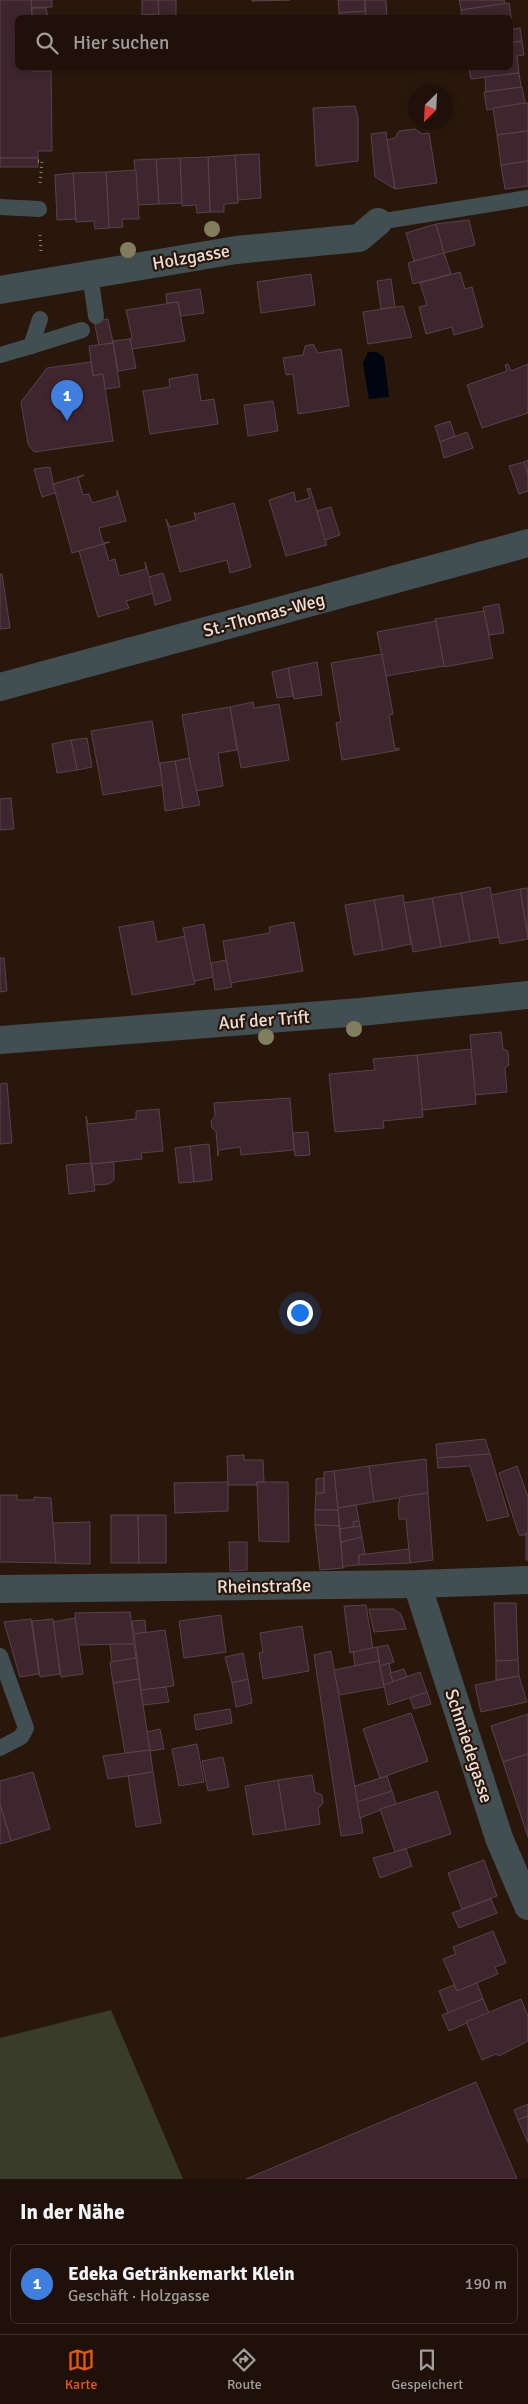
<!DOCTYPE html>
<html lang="de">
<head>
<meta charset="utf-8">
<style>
  body { margin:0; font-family:Signika,sans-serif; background:#271a12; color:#f1f3f6 }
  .compass { position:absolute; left:408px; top:85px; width:45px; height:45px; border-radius:50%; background:#1f1109; box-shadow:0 2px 8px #0003; rotate:204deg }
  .you { position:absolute; left:299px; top:1312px; width:18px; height:18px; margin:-12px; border:4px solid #fff; border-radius:50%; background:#1a73e8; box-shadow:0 0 0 8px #1a73e833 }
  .badge { display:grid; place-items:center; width:32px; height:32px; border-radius:50%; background:#ea580c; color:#fff; font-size:16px; font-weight:700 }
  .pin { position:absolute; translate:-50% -41px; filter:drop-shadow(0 1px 2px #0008) }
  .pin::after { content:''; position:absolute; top:26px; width:18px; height:15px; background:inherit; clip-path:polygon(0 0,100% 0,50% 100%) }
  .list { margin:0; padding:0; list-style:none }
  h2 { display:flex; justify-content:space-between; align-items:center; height:65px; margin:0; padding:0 20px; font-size:21px }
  h2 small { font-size:16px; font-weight:400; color:#a19d9c }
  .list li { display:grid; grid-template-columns:32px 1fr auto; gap:15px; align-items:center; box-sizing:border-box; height:80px; margin:0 10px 10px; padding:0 10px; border:1px solid #3c312a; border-radius:8px }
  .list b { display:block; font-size:19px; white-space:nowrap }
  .list p { margin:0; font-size:16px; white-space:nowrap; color:#a19d9c }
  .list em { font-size:16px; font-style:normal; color:#a19d9c }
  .icon { flex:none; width:28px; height:28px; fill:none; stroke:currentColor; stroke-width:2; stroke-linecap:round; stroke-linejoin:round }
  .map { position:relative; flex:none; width:528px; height:2179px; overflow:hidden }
  .search { position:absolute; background:#1f1109; box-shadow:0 2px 8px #0003; left:15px; right:15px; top:15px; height:55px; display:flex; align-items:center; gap:12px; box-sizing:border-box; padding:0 18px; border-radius:8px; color:#a19d9c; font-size:19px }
  .sheet { height:155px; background:#1f1109 }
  nav { display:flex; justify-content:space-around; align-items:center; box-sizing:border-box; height:70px; border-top:1px solid #3c312a; background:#1f1109; font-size:14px; color:#a19d9c }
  nav a { display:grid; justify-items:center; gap:2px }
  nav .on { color:#ea580c }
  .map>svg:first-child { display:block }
  .green { fill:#393c2b }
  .water { fill:#000512 }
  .building { fill:#3e252e; stroke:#5a424a }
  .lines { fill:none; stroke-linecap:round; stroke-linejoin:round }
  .path { stroke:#92837a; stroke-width:3; stroke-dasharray:1 4; stroke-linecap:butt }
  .service { stroke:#414e52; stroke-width:16 }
  .minor { stroke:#414e52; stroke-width:28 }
  .tree { fill:#817e5d }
  .labels { text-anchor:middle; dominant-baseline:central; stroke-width:4.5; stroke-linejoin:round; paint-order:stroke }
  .street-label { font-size:18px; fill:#ecdfd7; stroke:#29170c }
</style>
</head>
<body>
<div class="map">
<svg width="528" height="2179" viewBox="0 0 528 2179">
  <rect width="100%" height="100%" fill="#29170c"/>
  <path class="green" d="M111 2010 183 2179H0V2038Z"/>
  <path class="water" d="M368 352H376L384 357 389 397 369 399 363 363Z"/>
  <g class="building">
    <path d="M0 0H31L32 18H18V68H32V71H51L52 151H38V158H0Z"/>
    <path d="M31 0H52V7L32 8Z"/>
    <path d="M142 0H158L159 14 142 15Z"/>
    <path d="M158 0H176V18H159Z"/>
    <path d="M252 0H290L252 1Z"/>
    <path d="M338 0H365V11L339 13Z"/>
    <path d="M365 0H386L387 18H366Z"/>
    <path d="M459 0H504L505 4 461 10Z"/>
    <path d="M509 3 513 29 520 28 522 41 510 43V18H462L461 10Z"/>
    <path d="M32 8H46L48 18H32Z"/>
    <path d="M365 11 366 18H339V13Z"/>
    <path d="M522 41 524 55 517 56 519 73 471 79 469 68H510V43Z"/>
    <path d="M301 68H339L301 69Z"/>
    <path d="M519 73 521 87 486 92 485 77Z"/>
    <path d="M522 87 525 103 487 110 484 92Z"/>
    <path d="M525 103H528V131L497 135 493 108Z"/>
    <path d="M355 106 358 118V161L316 166 313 108Z"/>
    <path d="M415 129 422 134 429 133 437 183 395 189 387 140 395 138 399 131Z"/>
    <path d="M528 131V161L501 165 497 135Z"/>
    <path d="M386 132 387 140 395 189 375 177 371 134Z"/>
    <path d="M259 154 261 198 238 200 235 155Z"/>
    <path d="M235 155 238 203 224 204V212H210L208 157Z"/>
    <path d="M208 157 210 212 197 213 196 205 182 206 180 158Z"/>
    <rect x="0" y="158" width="38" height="9"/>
    <path d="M180 158 182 203 159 204 156 159Z"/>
    <path d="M156 159 159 204 138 205 134 160Z"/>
    <path d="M528 161V186L505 189 501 165Z"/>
    <path d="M136 170 139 219H122L123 227 109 228 106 172Z"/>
    <path d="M106 172 109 228 95 229 94 221 76 222 73 173Z"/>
    <path d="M73 173 76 219 57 220 55 175Z"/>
    <path d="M469 220 475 245 444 253 436 224Z"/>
    <path d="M436 224 444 253 414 261 406 233Z"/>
    <path d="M444 253 451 274 413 284 408 263Z"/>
    <path d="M460 272 465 289 472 287 483 327 454 335 452 327 426 334 419 307 427 305 420 283Z"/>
    <path d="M311 274 315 305 261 313 257 282Z"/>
    <path d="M391 279 395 307 381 309 377 281Z"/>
    <path d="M200 289 204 313 181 316 178 302 167 303 166 294Z"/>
    <path d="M178 302 185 341 132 349 130 339 132 337 126 310Z"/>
    <path d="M403 306 412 337 368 344 363 312Z"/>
    <path d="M108 319 113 343 99 345 94 321Z"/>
    <path d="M130 339 136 368 118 371 113 341Z"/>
    <path d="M113 343 120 387 105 389 103 374 93 376 89 346Z"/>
    <path d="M313 344 318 353 341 349 349 406 298 414 293 374 286 375 283 358 303 355 305 346Z"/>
    <path d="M91 362 93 376 103 374 113 441 34 452 28 444 21 402 47 368Z"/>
    <path d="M508 364 511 371 528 364V413L482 428 467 385 507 371 505 365Z"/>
    <path d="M197 374 201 401 214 399 218 424 150 434 143 391 170 387 169 379Z"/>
    <path d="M273 401 278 431 248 436 244 405Z"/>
    <path d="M450 421 455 436 440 442 435 426Z"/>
    <path d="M467 432 473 448 444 458 440 442Z"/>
    <path d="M528 460V475L524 462Z"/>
    <path d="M524 462 528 475V491L519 494 509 466Z"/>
    <path d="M50 467 55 493 42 497 34 469Z"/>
    <path d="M84 475 78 478 83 495 89 494 92 503 117 496V490L126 521 99 528 103 543 110 542 72 553 53 484Z"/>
    <path d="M310 488 327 545 286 556 269 500 294 492 296 502 310 498 307 489Z"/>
    <path d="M234 503 251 567 230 573 227 560 180 572 166 519 170 527 196 520 194 512 196 514Z"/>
    <path d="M331 507 340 535 325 540 317 511Z"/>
    <path d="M104 544 109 561 115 559 119 576 146 569 145 562 154 593 126 601 129 608 98 617 79 551Z"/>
    <path d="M163 573 171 600 155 605 149 577Z"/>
    <path d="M0 574H2L10 628 0 629Z"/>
    <path d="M499 604 504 633 489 635 483 607Z"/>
    <path d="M484 611 493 658 444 667 435 619Z"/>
    <path d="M436 621 444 666 386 676 377 632Z"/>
    <path d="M382 654 393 714 389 715 395 749 399 748V750L342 760 336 723 341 722 331 663Z"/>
    <path d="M317 662 322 695 294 699 288 668Z"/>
    <path d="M288 668 293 696 277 698 272 672Z"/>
    <path d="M253 702 254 708 279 704 289 760 241 768 230 707Z"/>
    <path d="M230 707 237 750 218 753 223 786 195 791 182 715Z"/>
    <path d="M152 721 163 785 103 795 91 731Z"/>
    <path d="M87 738 92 767 77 770 71 740Z"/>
    <path d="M71 740 77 770 57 773 52 744Z"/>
    <path d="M189 758 200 805 183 808 175 761Z"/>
    <path d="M175 761 183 808 165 811 160 763Z"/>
    <path d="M11 798 14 829 0 830V799Z"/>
    <path d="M490 887 499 937 470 942 461 893Z"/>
    <path d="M528 888V936L520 889Z"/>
    <path d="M520 889 528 939 500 944 491 895Z"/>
    <path d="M461 893 470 942 441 947 432 898Z"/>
    <path d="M403 895 411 944 383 950 374 900Z"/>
    <path d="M432 898 441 947 413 952 404 903Z"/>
    <path d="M374 900 383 950 354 955 345 905Z"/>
    <path d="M153 921 157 942 186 936 195 984 132 995 119 927Z"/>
    <path d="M294 922 303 971 230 983 223 941 270 933 269 927Z"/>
    <path d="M204 924 213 977 194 981 183 928Z"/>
    <path d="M0 958H4L7 991 0 992Z"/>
    <path d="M226 960 232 987 215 990 211 963Z"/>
    <path d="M501 1032 503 1049 508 1051 509 1065 505 1068 507 1092 475 1095 470 1035Z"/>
    <path d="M471 1049 476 1104 422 1110 417 1055Z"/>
    <path d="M417 1055 423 1117 383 1121 384 1128 335 1132 329 1074 375 1070 373 1059Z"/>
    <path d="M7 1083 12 1143 0 1144V1084Z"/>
    <path d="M290 1098 294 1150 241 1155 240 1147 219 1150 218 1156 216 1131 212 1128 211 1121 215 1116 214 1103Z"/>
    <path d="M159 1109 163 1151 141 1153 142 1159 91 1164 86 1116 88 1124 136 1119V1111Z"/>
    <path d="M308 1132 310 1155 295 1156 293 1133Z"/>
    <path d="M209 1144 212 1180 194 1182 190 1146Z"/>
    <path d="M190 1146 194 1182 179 1183 175 1148Z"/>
    <path d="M114 1162V1180L109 1184 94 1185 92 1164Z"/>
    <path d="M91 1163 95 1191 69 1194 66 1165Z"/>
    <path d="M485 1439 490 1454 437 1458 436 1444Z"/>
    <path d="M490 1454 509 1516 487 1521 470 1466 438 1468 437 1458Z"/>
    <path d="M244 1455V1460H263L264 1482H257V1485H228L227 1456Z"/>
    <path d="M426 1459 428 1493 374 1502 369 1466Z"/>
    <path d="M369 1466 374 1502 338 1508 334 1471Z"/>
    <path d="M517 1466 528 1497V1533L526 1535H519L499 1473Z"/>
    <path d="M334 1471 338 1510H315L316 1493H324V1472Z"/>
    <path d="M324 1478V1493H316V1479Z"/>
    <path d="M228 1482V1511L175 1513 174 1483Z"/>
    <path d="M257 1482H288L289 1542 259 1541Z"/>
    <path d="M428 1493 433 1560 410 1563 406 1519H399L398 1507 400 1497Z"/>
    <path d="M0 1495H17V1500H34V1497L51 1498 56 1563 0 1562Z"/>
    <path d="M356 1505 359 1521 353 1522 354 1527 340 1529 338 1508Z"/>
    <path d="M315 1510H338L339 1526 315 1525Z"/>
    <path d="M111 1515H138L139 1563H111Z"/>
    <path d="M138 1515H166V1563H139Z"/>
    <path d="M359 1521 360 1526 354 1527 353 1522Z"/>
    <path d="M90 1522V1564L56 1563 53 1523Z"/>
    <path d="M315 1525 339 1526 343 1568 320 1570Z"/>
    <path d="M360 1526 362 1537 341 1542 340 1529Z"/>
    <rect x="526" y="1533" width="2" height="27"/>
    <path d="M362 1537 365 1554 359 1555V1565L346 1566 343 1568 341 1542Z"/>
    <path d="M229 1542H247V1570L230 1571Z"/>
    <path d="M409 1549 410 1563 359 1565V1555Z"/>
    <path d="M494 1603H516L518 1660 496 1661Z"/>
    <path d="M366 1605 373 1649 350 1653 344 1606Z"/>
    <path d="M369 1609H393L401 1614 406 1629 374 1632Z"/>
    <path d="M130 1612 134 1644 78 1645 75 1613Z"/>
    <path d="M221 1615 226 1652 184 1658 179 1621Z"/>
    <path d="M75 1618 83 1674 61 1677 53 1622Z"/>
    <path d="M31 1619 39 1674 20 1677 4 1622Z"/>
    <path d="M53 1619 60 1674 40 1677 32 1621Z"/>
    <path d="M145 1620 146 1632 134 1634 132 1621Z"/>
    <path d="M302 1626 309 1671 263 1679 259 1653 263 1652 260 1633Z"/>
    <path d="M165 1630 174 1686 141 1690 134 1634Z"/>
    <path d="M110 1644H134L136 1658 112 1662Z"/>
    <path d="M388 1645 394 1662 380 1666 377 1647Z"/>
    <path d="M377 1647 379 1661 355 1666 353 1652Z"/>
    <path d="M331 1651 363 1833 341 1836 314 1655Z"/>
    <path d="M243 1653 248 1679 232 1683 225 1657Z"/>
    <path d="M136 1658 139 1679 113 1683 110 1662Z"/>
    <path d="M518 1660 519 1676 496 1680V1661Z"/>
    <path d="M379 1661 384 1687 339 1695 334 1670Z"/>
    <path d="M389 1663 393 1682 384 1685 380 1666Z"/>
    <path d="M404 1669 407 1677 393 1682 390 1673Z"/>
    <path d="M420 1672 427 1692 388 1705 384 1685Z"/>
    <path d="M519 1676 527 1702 481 1712 475 1685Z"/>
    <path d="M139 1679 150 1750 125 1753 113 1683Z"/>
    <path d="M248 1679 252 1703 236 1707 232 1683Z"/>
    <path d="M166 1687 169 1702 143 1705 141 1690Z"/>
    <path d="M427 1692 431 1704 414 1709 410 1698Z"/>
    <path d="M230 1709 232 1723 196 1730 194 1715Z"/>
    <path d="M411 1713 428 1761 380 1778 363 1729Z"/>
    <path d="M528 1714V1754L503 1762 491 1726Z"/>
    <path d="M160 1729 164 1749 150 1751 147 1732Z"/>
    <path d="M197 1744 204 1782 179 1786 172 1749Z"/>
    <path d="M150 1750 153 1772 108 1779 103 1756Z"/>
    <path d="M528 1754V1837L503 1762Z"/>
    <path d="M223 1757 229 1787 208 1791 202 1761Z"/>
    <path d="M33 1772 50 1829 11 1841 0 1804V1781Z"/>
    <path d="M153 1772 161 1823 136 1827 128 1776Z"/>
    <path d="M312 1775 315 1792 322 1795 323 1803 318 1809 320 1824 286 1830 278 1780Z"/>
    <path d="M387 1776 392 1791 357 1802 355 1786Z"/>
    <path d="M278 1780 286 1830 253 1835 245 1786Z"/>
    <path d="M392 1791 396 1804 360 1818 357 1802Z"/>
    <path d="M437 1791 451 1834 395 1852 380 1809Z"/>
    <path d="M0 1804 11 1841 0 1844Z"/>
    <path d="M406 1849 412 1866 380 1878 373 1858Z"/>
    <path d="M484 1860 497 1896 462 1909 448 1873Z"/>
    <path d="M491 1899 497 1913 459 1928 452 1913Z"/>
    <path d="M493 1931 506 1963 495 1967 498 1974 457 1991 443 1959 456 1954 453 1947Z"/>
    <path d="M477 1983 483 1999 448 2013 439 1991 454 1985 457 1991Z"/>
    <path d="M483 1999 489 2013 449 2031 442 2015Z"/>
    <path d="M521 1999 528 2016V2041L499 2056 496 2054 482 2060 466 2022Z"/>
    <path d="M476 2082 517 2179H246Z"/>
    <path d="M528 2104V2116L518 2120 514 2110Z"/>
    <path d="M528 2116V2143L518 2120Z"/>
  </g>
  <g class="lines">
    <g class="path">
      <path d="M38 161H42L40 184"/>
      <path d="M40 235 41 251"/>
    </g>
    <g class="service">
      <path d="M0 207 39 209"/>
      <path d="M378 222 528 198"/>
      <path d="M90 275 96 316"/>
      <path d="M31 346 82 330"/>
      <path d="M0 355 31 346 40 319"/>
      <path d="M0 1656 26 1728 21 1737 0 1748"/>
    </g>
    <g class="minor">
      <path d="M0 290 236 250 359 238 378 222"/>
      <path d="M0 687 528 543"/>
      <path d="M0 1040 360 1012 528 995"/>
      <path d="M417 1584 499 1838 528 1906"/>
      <path d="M0 1589 417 1584 528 1580"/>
    </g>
  </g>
  <g class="tree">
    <circle cx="212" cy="229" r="8"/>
    <circle cx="128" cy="250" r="8"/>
    <circle cx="354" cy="1029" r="8"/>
    <circle cx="266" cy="1037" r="8"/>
  </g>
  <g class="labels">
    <g class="street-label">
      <text transform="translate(191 257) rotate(-10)">Holzgasse</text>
      <text transform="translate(264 615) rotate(-15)">St.-Thomas-Weg</text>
      <text transform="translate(264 1020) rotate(-4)">Auf der Trift</text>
      <text transform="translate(264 1586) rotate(-1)">Rheinstraße</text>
      <text transform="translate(469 1746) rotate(72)">Schmiedegasse</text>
    </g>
  </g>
</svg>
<svg class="compass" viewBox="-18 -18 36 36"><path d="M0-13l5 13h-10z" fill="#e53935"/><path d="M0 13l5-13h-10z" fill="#a19d9c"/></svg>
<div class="you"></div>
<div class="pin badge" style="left:67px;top:421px;background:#3f7fe0">1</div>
<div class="search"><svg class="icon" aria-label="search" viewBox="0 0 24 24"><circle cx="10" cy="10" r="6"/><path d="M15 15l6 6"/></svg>Hier suchen</div>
</div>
<section class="sheet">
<h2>In der Nähe<small></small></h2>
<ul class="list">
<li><span class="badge" style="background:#3f7fe0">1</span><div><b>Edeka Getränkemarkt Klein</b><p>Geschäft · Holzgasse</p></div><em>190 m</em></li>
</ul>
</section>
<nav>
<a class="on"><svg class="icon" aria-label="map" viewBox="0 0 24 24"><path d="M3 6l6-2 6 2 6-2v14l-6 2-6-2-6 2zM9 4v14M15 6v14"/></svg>Karte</a>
<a><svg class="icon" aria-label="directions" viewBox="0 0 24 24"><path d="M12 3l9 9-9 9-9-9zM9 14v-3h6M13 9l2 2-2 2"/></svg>Route</a>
<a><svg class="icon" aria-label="saved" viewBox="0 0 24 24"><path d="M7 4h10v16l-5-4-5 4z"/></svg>Gespeichert</a>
</nav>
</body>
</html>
